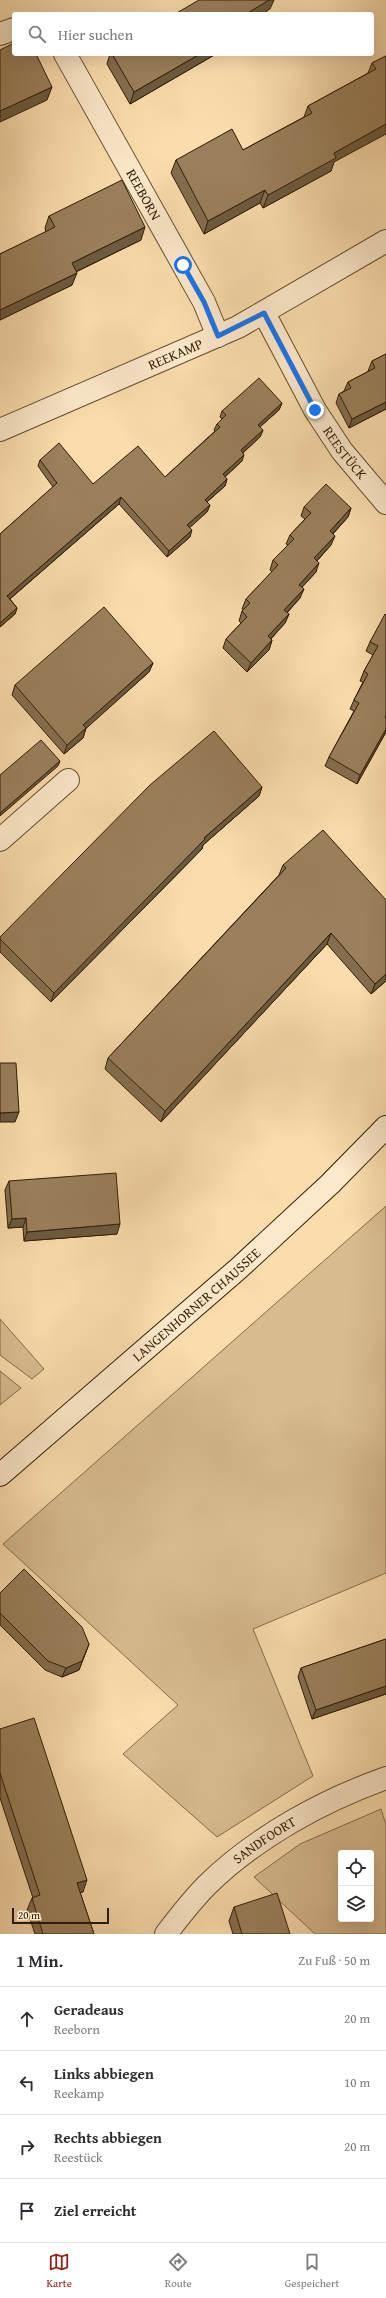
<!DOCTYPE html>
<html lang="de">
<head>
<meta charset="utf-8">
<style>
  body { margin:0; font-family:"Gentium Book Plus",serif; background:#f7f7f7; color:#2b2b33 }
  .controls { position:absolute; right:12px; bottom:12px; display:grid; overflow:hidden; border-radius:4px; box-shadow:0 4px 16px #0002 }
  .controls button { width:36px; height:36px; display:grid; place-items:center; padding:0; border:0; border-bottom:1px solid #e1e1e2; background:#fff; color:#2b2b33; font:20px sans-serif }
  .scale { position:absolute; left:12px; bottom:10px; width:97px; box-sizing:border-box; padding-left:4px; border:2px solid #311d05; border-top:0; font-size:11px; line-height:14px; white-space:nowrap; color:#311d05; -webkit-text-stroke:3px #fce8ca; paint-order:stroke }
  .stop { position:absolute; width:12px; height:12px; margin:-9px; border:3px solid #1a73e8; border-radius:50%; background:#fff }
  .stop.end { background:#1a73e8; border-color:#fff; box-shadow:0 1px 4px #0008 }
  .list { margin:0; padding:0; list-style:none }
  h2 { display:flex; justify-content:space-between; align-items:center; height:52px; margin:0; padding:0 16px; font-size:17px }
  h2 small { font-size:13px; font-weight:400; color:#7c7c81 }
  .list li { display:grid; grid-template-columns:26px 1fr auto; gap:12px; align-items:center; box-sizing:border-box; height:64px; padding:0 16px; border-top:1px solid #e1e1e2 }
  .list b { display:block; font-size:15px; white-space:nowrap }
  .list p { margin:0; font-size:13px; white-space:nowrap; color:#7c7c81 }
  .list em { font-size:13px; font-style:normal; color:#7c7c81 }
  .icon { flex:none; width:22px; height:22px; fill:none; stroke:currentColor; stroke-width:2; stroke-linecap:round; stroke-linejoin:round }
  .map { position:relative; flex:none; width:386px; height:1934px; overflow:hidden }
  .search { position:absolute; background:#fff; box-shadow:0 4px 16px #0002; left:12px; right:12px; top:12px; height:44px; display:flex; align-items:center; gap:10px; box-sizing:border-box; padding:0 14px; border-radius:4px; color:#7c7c81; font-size:15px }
  .sheet { height:308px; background:#fff }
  nav { display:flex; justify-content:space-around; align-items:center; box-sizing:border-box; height:56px; border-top:1px solid #e1e1e2; background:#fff; font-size:11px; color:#7c7c81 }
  nav a { display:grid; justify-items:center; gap:2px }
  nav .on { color:#8f2418 }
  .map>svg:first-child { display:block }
  .green { fill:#d8bc90; stroke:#846c4a; fill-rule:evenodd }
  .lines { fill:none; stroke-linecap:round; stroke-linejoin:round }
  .minor-casing { stroke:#634d2f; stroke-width:24 }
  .secondary-casing { stroke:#311d05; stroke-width:24 }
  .minor { stroke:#fce8ca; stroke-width:22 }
  .secondary { stroke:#fce8ca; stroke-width:22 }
  .wall { fill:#846e4f; stroke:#311d05 }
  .shaded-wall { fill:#6c5a40; stroke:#311d05 }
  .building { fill:#9a805c; stroke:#311d05 }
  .route { stroke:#1a73e8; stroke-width:5 }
  .labels { text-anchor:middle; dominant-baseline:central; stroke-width:3; stroke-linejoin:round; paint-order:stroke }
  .street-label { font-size:14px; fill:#311d05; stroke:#fce8ca }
</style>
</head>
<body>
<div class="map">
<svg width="386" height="1934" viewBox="0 0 386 1934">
  <rect width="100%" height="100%" fill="#fadcad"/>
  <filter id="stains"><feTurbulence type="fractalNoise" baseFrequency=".005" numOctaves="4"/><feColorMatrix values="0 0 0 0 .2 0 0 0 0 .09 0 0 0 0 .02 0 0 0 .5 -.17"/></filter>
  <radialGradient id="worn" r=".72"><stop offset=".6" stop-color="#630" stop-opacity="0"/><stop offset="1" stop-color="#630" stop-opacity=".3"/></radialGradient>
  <g class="green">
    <path d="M386 1206V1573L253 1629 313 1776 217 1837 123 1754 178 1705 3 1544Z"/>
    <path d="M0 1319 44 1369 32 1379 0 1355Z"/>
    <path d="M0 1371 21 1388 0 1405Z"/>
    <path d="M381 1809 386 1825V1934H315L254 1877 300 1844ZM341 1853H371V1919H341Z"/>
  </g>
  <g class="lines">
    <defs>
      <g id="minor">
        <path d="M0 34 14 29"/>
        <path id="s1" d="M65 54 204 302 218 336"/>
        <path id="s2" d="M264 313 315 410 342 451 386 503"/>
        <path id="s3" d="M0 430 238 327 386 241"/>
        <path d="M0 840 68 780"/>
        <path id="s4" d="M166 1934C179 1917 192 1900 207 1885 256 1837 322 1801 386 1778"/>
      </g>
      <g id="secondary">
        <path id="s5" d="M0 1475 238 1269 330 1184 386 1127"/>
      </g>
    </defs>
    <use href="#minor" class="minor-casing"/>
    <use href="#secondary" class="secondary-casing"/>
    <use href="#minor" class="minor"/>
    <use href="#secondary" class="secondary"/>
  </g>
  <g class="wall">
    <path d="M110 54H216L130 104 107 64Z"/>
    <path d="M386 56 334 162 331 171 263 208 260 203 204 234 171 173 176 160 243 150 304 117 308 106 368 73 372 63Z"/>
    <path d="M49 216 141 240 76 272 72 285 0 320V254L46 232 45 228Z"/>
    <path d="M386 354V409L349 428 336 403 339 394 344 391 348 382 369 371H368L372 361Z"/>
    <path d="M282 403 279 410 260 427 263 430 260 437 243 453 242 461 225 477 227 479 225 486 207 502 210 505 207 512 189 527 190 537 167 557 119 504 10 599 17 608 15 614 0 627V534L53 487 38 466 40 460 93 484 165 477 215 431 214 430 217 424 222 419 220 417 222 411Z"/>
    <path d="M304 507 351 508 348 517 333 534 331 545 317 561 316 572 302 587 300 598 287 613 289 614 285 623 271 639 272 640 269 650 247 672 223 648 226 639 241 623 239 621 242 611 244 610 242 609 246 599 272 572 270 570 273 560 288 545 286 544 290 535 305 519 301 516Z"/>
    <path d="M386 615V732L357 784 325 766 329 757 354 711 350 709 354 700 363 682 360 681 364 671 373 655 366 651 370 642Z"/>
    <path d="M153 663 149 672 86 728 83 738 64 754 12 695 15 685Z"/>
    <path d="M262 787 259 796 203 845 202 849 51 1002 0 952V937Z"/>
    <path d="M283 865 386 900V981L371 994 327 944 161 1122 105 1069 108 1058 279 875Z"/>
    <path d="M9 1181 117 1234 24 1241 23 1227 8 1228 5 1190Z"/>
    <path d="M0 1593 89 1644 79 1670 62 1677 45 1670 0 1625Z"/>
    <path d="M386 1639V1694L312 1719 298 1677 301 1668Z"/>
    <path d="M0 1729 83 1892H80L94 1934H35L27 1910 32 1898H33L0 1798Z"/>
    <path d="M234 1907 290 1934H233L229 1921Z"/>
  </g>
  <g class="shaded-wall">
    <path d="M267 0H274L270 9 262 14H246Z"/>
    <path d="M200 54H216L130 104 134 92Z"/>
    <path d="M52 87 47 100 0 122V111Z"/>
    <path d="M386 124V134L334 162 331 171 263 208 268 195 334 153Z"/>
    <path d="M265 190 260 203 204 234 208 221Z"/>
    <path d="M145 227 141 240 67 276 72 263Z"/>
    <path d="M77 273 72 285 0 320V310Z"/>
    <path d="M386 402V409L349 428 352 419Z"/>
    <path d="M282 403 279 410 255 431 258 425Z"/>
    <path d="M263 430 260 437 238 457 241 450Z"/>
    <path d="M244 455 242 461 220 481 223 474Z"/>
    <path d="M227 479 225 486 202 506 205 500Z"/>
    <path d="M121 497 119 504 5 603 7 596Z"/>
    <path d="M210 505 207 512 185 532 187 525Z"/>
    <path d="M351 508 348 517 327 540 330 531Z"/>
    <path d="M192 530 190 537 167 557 169 551Z"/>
    <path d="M335 536 331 545 311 567 314 558Z"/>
    <path d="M319 563 316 572 296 594 299 585Z"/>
    <path d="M304 589 300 598 281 619 284 610Z"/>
    <path d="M17 608 15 614 0 627V623Z"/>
    <path d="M289 614 285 623 264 646 268 636Z"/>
    <path d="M272 640 269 650 247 672 251 663Z"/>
    <path d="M153 663 149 672 81 733 86 728 83 738 64 754 67 745 83 725Z"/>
    <path d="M386 729V732L357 784 360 775Z"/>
    <path d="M60 761 58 766 0 816V813Z"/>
    <path d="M262 787 259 796 203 845 202 849 51 1002 54 993 204 838Z"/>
    <path d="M331 933 327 944 161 1122 165 1111Z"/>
    <path d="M386 974V981L371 994 375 984Z"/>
    <path d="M19 1112 15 1122H0V1113Z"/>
    <path d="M26 1218 23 1227 8 1228 12 1219Z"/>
    <path d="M120 1224 117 1234 24 1241 27 1232Z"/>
    <path d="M89 1644 79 1670 62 1677 66 1668Z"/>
    <path d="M386 1686V1694L312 1719 316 1710Z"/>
    <path d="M87 1880 83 1892 73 1895 77 1883Z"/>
  </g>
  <g class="building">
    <path d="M199 0H269L246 14H175Z"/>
    <path d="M14 43V54H36L52 87 0 111V50Z"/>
    <path d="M112 54H200L134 92Z"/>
    <path d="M386 56V124L334 153 336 158 268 195 265 190 208 221 176 160 232 129 243 150 312 113 308 106 376 69 372 63Z"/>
    <path d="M122 180 145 227 72 263 77 273 0 310V254L55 227 49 216Z"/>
    <path d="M386 354V402L352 419 339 394 351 388 348 382 375 368 372 361Z"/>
    <path d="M259 378 282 403 258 425 263 430 241 450 244 455 223 474 227 479 205 500 210 505 187 525 192 530 169 551 121 497 7 596 17 608 0 623V534L57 483 40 460 59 443 93 484 138 446 165 477 220 427 217 424 226 415 222 411Z"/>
    <path d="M326 484 351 508 330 531 335 536 314 558 319 563 299 585 304 589 284 610 289 614 268 636 272 640 251 663 226 639 247 617 242 611 250 603 246 599 278 565 273 560 294 539 290 535 311 513 304 507Z"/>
    <path d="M104 607 153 663 83 725 86 728 67 745 15 685Z"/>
    <path d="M385 614 386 615V715L385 717 386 718V729L360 775 329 757 359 703 354 700 368 674 364 671 378 646 370 642Z"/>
    <path d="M214 731 262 787 204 838 205 839 54 993 0 939V937L150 785Z"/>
    <path d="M41 740 60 761 0 813V775Z"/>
    <path d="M323 830 386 900V974L375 984 331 933 165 1111 108 1058 286 868 283 865Z"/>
    <path d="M0 1063H16L19 1112 0 1113Z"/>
    <path d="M116 1173 120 1224 27 1232 26 1218 12 1219 9 1181Z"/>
    <path d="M24 1569 82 1627 89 1644 82 1661 66 1668 48 1661 0 1613V1593Z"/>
    <path d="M386 1639V1686L316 1710 301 1668Z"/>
    <path d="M34 1718 87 1880 77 1883 94 1934H43L32 1898 40 1895 0 1773V1729Z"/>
    <path d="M277 1893 290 1934H242L234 1907Z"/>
  </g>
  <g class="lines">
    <path class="route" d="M183 265 204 302 218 336 264 313 315 410"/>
  </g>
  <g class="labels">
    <g class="street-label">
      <text stroke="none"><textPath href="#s1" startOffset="161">REEBORN</textPath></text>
      <text stroke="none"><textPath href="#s3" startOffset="191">REEKAMP</textPath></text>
      <text stroke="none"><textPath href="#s2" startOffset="162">REESTÜCK</textPath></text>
      <text stroke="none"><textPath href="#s5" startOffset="260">LANGENHORNER CHAUSSEE</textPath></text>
      <text stroke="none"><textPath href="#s4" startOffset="137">SANDFOORT</textPath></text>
    </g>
  </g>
  <rect width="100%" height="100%" filter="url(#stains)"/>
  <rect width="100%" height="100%" fill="url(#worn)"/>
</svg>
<div class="controls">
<button><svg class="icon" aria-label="locate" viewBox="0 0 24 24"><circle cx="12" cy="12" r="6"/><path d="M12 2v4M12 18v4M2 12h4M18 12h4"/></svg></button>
<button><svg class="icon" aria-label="layers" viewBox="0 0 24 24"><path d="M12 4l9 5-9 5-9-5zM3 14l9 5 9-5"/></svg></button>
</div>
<div class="scale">20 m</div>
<div class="stop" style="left:183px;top:265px"></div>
<div class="stop end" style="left:315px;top:410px"></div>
<div class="search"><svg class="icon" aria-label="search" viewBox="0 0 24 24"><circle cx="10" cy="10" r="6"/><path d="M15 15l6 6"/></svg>Hier suchen</div>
</div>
<section class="sheet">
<h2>1 Min.<small>Zu Fuß · 50 m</small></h2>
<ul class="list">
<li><svg class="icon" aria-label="ahead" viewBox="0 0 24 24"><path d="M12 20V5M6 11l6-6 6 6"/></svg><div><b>Geradeaus</b><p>Reeborn</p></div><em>20 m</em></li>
<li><svg class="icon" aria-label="left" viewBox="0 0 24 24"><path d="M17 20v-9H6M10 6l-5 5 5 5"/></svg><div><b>Links abbiegen</b><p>Reekamp</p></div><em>10 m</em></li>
<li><svg class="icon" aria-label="right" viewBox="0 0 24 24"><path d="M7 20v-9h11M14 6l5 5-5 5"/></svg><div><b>Rechts abbiegen</b><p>Reestück</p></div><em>20 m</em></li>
<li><svg class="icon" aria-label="arrive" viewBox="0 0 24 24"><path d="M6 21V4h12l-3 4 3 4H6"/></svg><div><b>Ziel erreicht</b></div></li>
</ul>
</section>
<nav>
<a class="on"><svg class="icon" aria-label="map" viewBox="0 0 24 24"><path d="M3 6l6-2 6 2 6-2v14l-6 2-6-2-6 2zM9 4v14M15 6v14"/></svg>Karte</a>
<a><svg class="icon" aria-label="directions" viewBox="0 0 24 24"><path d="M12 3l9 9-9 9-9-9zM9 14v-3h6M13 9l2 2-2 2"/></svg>Route</a>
<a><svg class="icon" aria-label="saved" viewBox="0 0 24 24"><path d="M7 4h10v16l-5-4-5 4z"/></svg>Gespeichert</a>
</nav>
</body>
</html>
